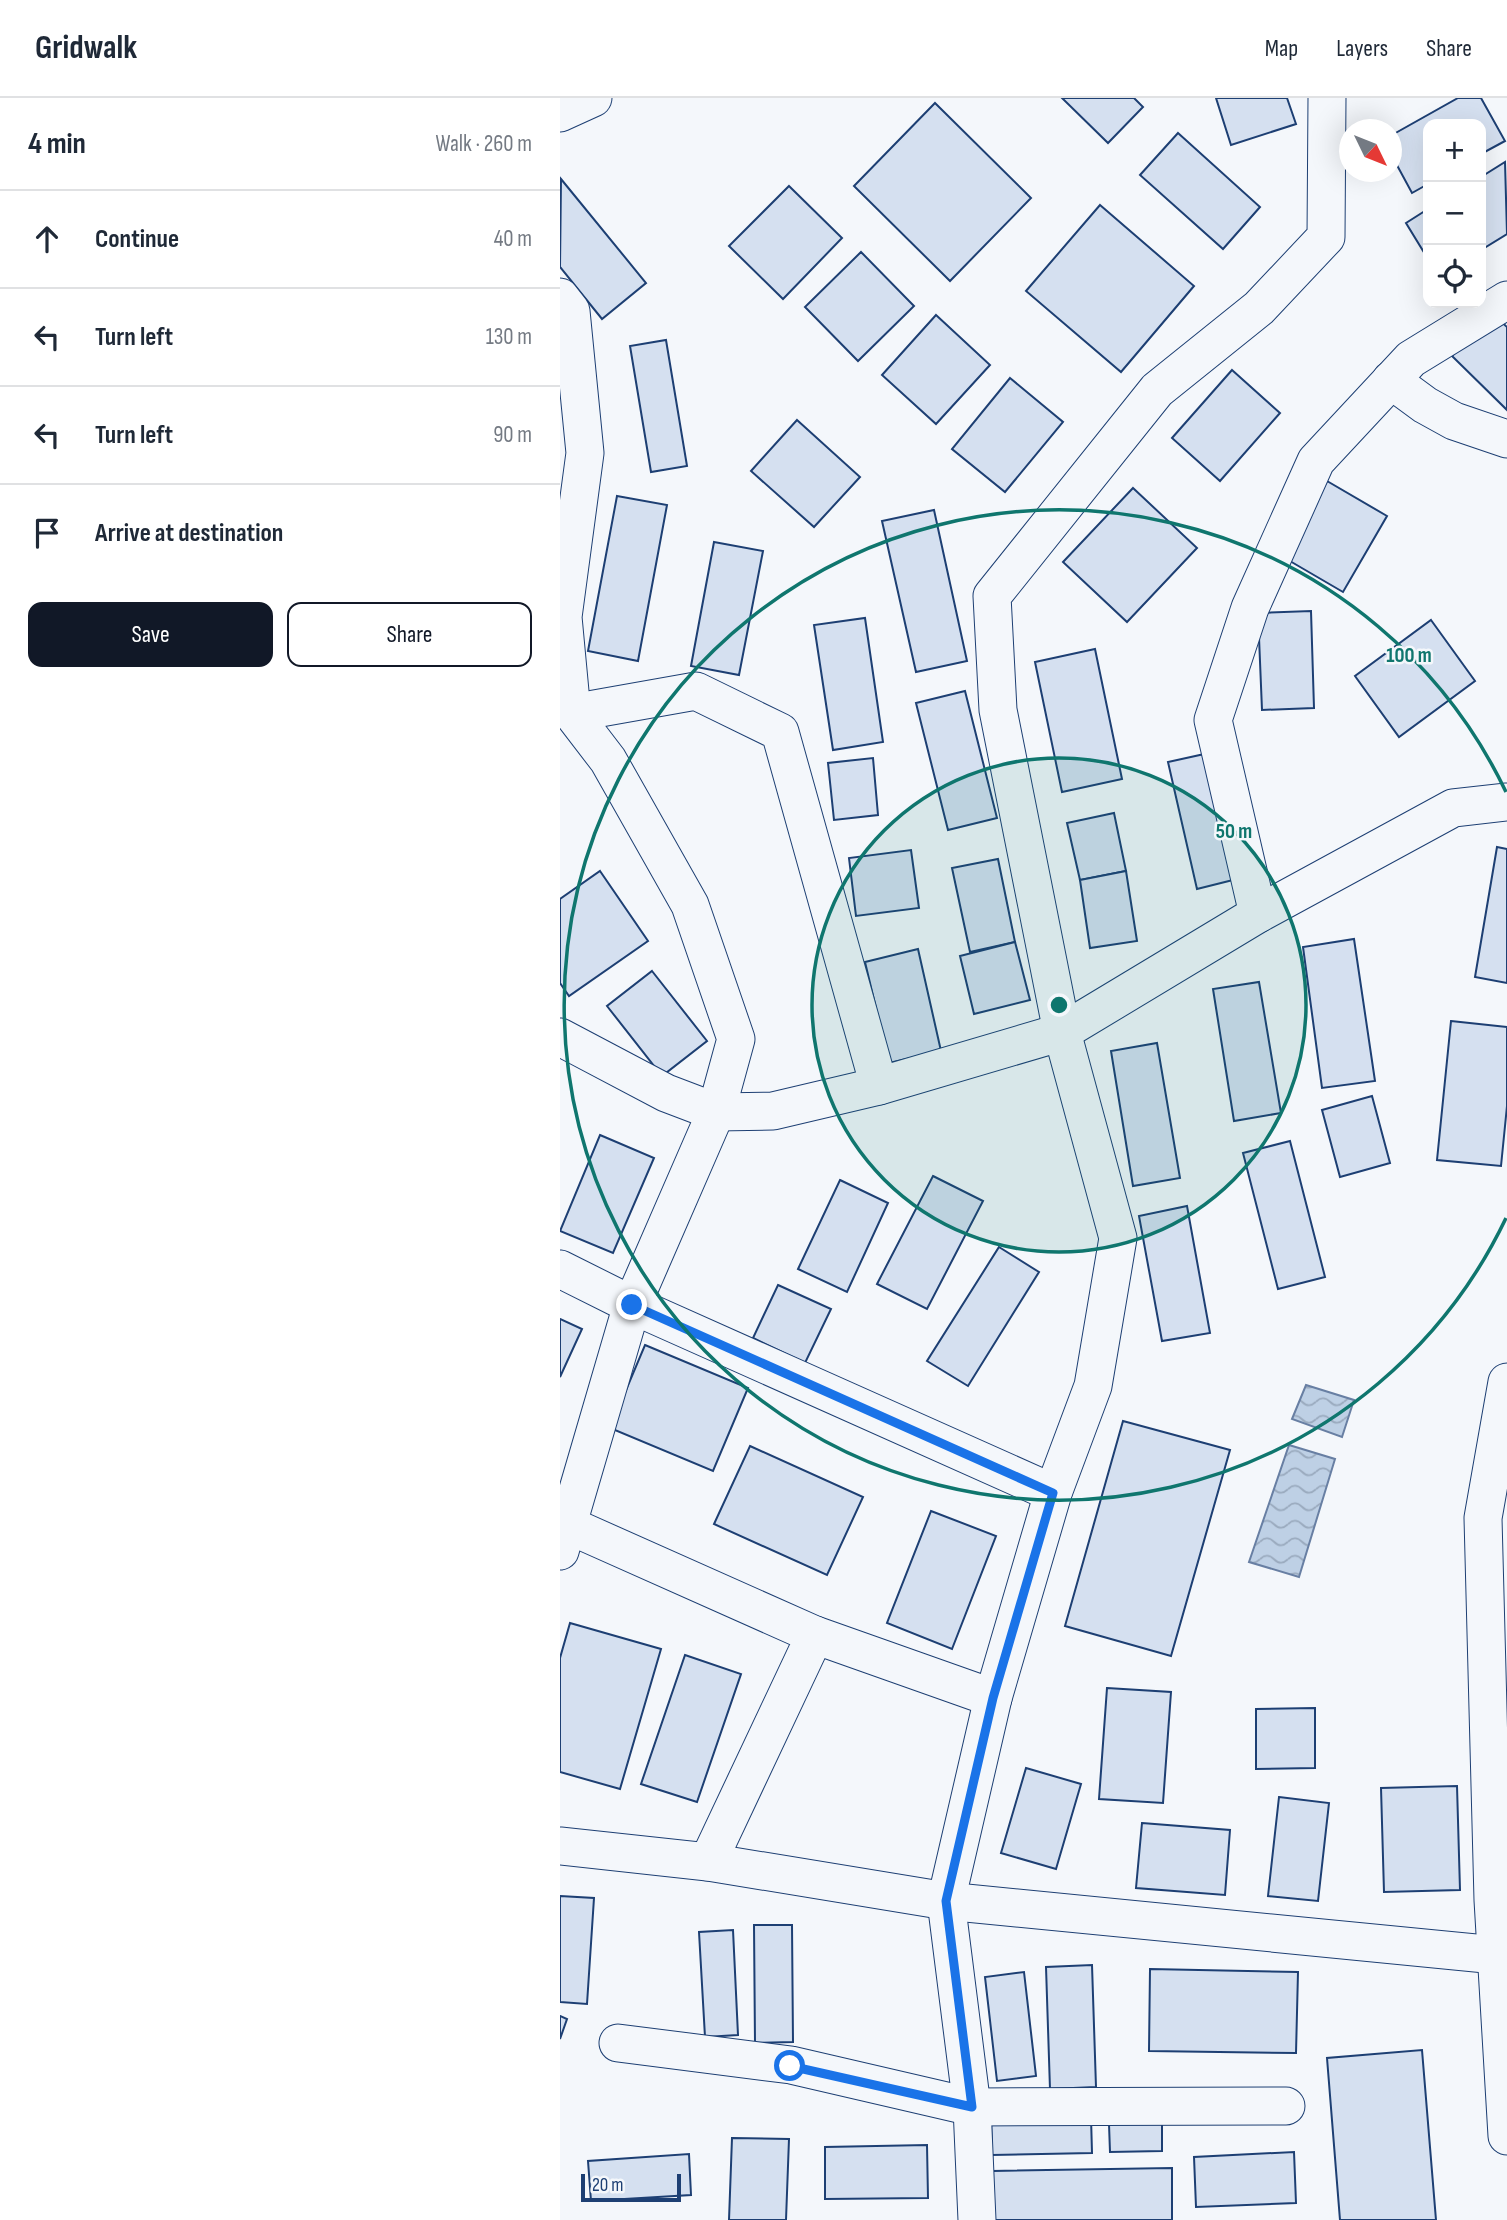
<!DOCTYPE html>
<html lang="en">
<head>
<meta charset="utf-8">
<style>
  body { margin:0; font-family:"Sofia Sans Condensed",sans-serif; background:#f6f6f7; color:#1f2937 }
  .controls { position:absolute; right:21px; top:21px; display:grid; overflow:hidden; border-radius:14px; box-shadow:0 7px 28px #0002 }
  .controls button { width:63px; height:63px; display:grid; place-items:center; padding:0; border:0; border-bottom:2px solid #e0e1e3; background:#fff; color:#1f2937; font:35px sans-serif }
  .compass { position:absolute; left:779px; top:21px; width:63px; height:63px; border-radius:50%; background:#fff; box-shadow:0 7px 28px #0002; rotate:133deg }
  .scale { position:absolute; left:21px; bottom:18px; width:100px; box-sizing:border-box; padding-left:7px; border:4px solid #1d3f73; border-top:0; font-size:19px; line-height:24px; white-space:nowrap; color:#1d3f73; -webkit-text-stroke:5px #f4f7fb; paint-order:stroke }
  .stop { position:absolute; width:21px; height:21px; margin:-16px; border:5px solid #1a73e8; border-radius:50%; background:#fff }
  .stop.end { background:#1a73e8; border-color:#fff; box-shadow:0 2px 7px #0008 }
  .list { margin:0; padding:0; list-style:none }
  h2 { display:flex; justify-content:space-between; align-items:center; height:91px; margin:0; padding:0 28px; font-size:30px }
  h2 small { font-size:23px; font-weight:400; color:#747a83 }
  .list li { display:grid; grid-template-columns:46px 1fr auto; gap:21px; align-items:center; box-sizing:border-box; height:98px; padding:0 28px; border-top:2px solid #e0e1e3 }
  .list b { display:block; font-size:26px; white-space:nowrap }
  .list em { font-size:23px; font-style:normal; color:#747a83 }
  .actions { display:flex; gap:14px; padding:21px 28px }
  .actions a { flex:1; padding:16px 0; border:2px solid #111827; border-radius:14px; text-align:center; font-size:24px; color:#111827 }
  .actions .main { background:#111827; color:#fff }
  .icon { flex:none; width:38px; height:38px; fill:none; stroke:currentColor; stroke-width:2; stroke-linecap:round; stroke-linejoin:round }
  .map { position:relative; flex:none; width:947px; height:2122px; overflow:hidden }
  header { display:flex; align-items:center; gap:42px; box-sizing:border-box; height:98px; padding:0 35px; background:#fff; border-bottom:2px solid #e0e1e3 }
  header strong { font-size:33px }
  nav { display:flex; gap:38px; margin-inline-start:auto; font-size:24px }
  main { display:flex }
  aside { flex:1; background:#fff }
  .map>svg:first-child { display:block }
  .water { fill:url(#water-waves); stroke:#687fa3; stroke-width:2 }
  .building { fill:#d5e0f0; stroke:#1d3f73; stroke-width:2 }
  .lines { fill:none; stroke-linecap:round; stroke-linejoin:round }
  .minor-casing { stroke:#1d3f73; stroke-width:39 }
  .minor { stroke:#f4f7fb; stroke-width:37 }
  .route { stroke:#1a73e8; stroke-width:9 }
  .ring { fill:none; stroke:#0f766e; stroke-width:3.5 }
  .centre { fill:#0f766e; stroke:#f4f7fb; stroke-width:3.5 }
  .ring-label { font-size:21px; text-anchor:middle; font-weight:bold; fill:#0f766e; stroke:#f4f7fb; stroke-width:5; stroke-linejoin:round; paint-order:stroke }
</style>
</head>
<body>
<header>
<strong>Gridwalk</strong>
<nav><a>Map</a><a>Layers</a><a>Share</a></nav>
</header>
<main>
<aside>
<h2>4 min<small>Walk · 260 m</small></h2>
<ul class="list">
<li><svg class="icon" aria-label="ahead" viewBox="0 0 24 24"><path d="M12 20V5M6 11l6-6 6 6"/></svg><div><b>Continue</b></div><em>40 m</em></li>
<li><svg class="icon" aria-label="left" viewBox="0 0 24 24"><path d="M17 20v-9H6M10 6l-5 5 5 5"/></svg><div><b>Turn left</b></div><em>130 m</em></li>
<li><svg class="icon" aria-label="left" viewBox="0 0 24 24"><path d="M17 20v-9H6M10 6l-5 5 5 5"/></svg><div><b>Turn left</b></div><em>90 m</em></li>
<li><svg class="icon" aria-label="arrive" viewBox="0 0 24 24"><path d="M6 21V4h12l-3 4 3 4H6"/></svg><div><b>Arrive at destination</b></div></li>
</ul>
<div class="actions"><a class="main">Save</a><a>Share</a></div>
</aside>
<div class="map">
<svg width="947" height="2122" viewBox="0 0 947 2122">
  <defs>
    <pattern id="water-waves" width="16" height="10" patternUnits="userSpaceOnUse" patternTransform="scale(1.75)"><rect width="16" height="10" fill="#bed0e5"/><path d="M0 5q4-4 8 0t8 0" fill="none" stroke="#9aaabe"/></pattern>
  </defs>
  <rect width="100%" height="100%" fill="#f4f7fb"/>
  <g class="water">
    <path d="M746 1287 794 1302 782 1339 732 1321Z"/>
    <path d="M729 1347 775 1361 739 1479 689 1464Z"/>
  </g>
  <g class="building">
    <path d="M502 0H574L583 9 548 45Z"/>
    <path d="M656 0H727L736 26 671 47Z"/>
    <path d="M898 0H921L945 43 921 56V26H868V86L852 95 832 58V37Z"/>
    <path d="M375 5 471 100 390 183 294 88Z"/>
    <path d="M618 35 700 109 663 151 580 77Z"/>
    <path d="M945 64 947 136 921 152V79Z"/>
    <path d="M1 81 86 185 42 221 0 169Z"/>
    <path d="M229 88 282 140 223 201 169 148Z"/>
    <path d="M540 107 634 188 561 274 466 193Z"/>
    <path d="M868 111V161L846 125Z"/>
    <path d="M301 154 354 208 298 263 245 209Z"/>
    <path d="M933 216 947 229V312L892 258Z"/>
    <path d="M376 217 430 267 376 326 322 277Z"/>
    <path d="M106 242 127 368 91 374 70 248Z"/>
    <path d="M672 272 720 315 660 383 612 340Z"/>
    <path d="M450 280 503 324 445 394 392 351Z"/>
    <path d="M237 322 300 379 254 429 191 373Z"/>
    <path d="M767 383 827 418 783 494 723 459Z"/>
    <path d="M573 390 637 450 567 524 503 464Z"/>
    <path d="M57 398 107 407 78 563 28 553Z"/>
    <path d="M374 412 407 563 356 574 322 423Z"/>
    <path d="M154 444 203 453 179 577 131 568Z"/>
    <path d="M751 513 754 610 702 612 698 515Z"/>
    <path d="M305 520 323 644 273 652 254 527Z"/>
    <path d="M871 522 915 583 839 639 795 578Z"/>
    <path d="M535 551 562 681 502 694 475 564Z"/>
    <path d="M405 593 437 720 388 732 356 605Z"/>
    <path d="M649 655 677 781 637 791 608 664Z"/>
    <path d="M313 660 318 717 274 722 268 665Z"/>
    <path d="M554 715 566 773 520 782 507 725Z"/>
    <path d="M937 749 947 751V885L915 879Z"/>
    <path d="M351 752 359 810 296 818 289 760Z"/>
    <path d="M438 761 455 844 410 854 392 770Z"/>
    <path d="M40 773 88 843 9 898 0 885V801Z"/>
    <path d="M566 773 577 843 530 850 520 782Z"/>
    <path d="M794 841 815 983 762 990 743 849Z"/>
    <path d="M455 844 470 902 414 916 400 858Z"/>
    <path d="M358 851 381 953 329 965 305 864Z"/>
    <path d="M92 873 147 943 102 978 47 908Z"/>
    <path d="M699 884 721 1015 674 1023 653 891Z"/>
    <path d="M891 923 947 929V1008L941 1068 877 1062Z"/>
    <path d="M597 945 620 1080 573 1088 551 953Z"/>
    <path d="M812 998 830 1065 780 1079 762 1012Z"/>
    <path d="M40 1037 94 1060 53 1155 0 1133Z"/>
    <path d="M730 1043 765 1179 718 1191 683 1055Z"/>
    <path d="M373 1078 423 1103 367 1211 317 1186Z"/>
    <path d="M280 1082 328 1105 287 1194 238 1171Z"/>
    <path d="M627 1108 650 1235 602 1243 579 1118Z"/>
    <path d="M439 1149 479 1174 408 1288 367 1263Z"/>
    <path d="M218 1187 271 1211 245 1265 193 1240Z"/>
    <path d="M0 1221 22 1231 0 1279Z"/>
    <path d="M85 1247 188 1290 153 1373 50 1330Z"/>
    <path d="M563 1323 670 1352 611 1558 505 1528Z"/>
    <path d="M190 1348 303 1399 267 1477 154 1426Z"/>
    <path d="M371 1413 436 1438 392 1551 327 1525Z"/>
    <path d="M10 1525 101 1551 60 1691 0 1674V1560Z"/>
    <path d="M125 1557 181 1576 137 1704 81 1686Z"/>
    <path d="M547 1590 611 1594 603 1705 539 1701Z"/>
    <path d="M755 1610V1670L696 1671V1611Z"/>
    <path d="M466 1670 521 1686 496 1771 441 1755Z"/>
    <path d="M897 1688 900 1792 824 1794 821 1690Z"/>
    <path d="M719 1699 769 1705 758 1803 708 1798Z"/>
    <path d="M582 1725 670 1732 665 1797 576 1790Z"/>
    <path d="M0 1798 34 1800 27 1906 0 1904Z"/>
    <path d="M194 1827H232L233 1944 195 1945Z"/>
    <path d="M173 1832 178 1937 145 1939 139 1834Z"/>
    <path d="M532 1867 536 1989 490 1991 486 1869Z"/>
    <path d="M590 1871 738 1874 736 1955 589 1953Z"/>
    <path d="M464 1874 476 1978 437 1983 425 1879Z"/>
    <path d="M0 1918 7 1921 0 1941Z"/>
    <path d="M862 1952 876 2122H780L767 1960Z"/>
    <path d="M531 2019 532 2055 432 2057 431 2021Z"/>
    <path d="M602 2025V2053L550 2054 549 2026Z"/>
    <path d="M172 2040 229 2041 226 2122H169Z"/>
    <path d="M367 2047 368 2100 265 2101V2049Z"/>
    <path d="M734 2054 736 2105 636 2109 634 2059Z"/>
    <path d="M129 2056 131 2097 31 2103 28 2063Z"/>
    <path d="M612 2070V2122H433V2073Z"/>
  </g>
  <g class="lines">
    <defs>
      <g id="minor">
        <path d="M0 15 33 0"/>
        <path d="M0 199 11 213 25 355 3 519 12 615 48 662 130 807 176 941 156 1014 72 1207 0 1453"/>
        <path d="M831 282 865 307 894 323 947 341"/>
        <path d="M12 615 136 593 220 634 319 988"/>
        <path d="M698 816 653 622 690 510 756 363 851 261 947 202"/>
        <path d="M0 939 106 995 156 1014 213 1013 319 988 502 934 698 816 893 710 947 704"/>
        <path d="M0 1171 72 1207 493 1395"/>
        <path d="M947 1284 923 1420 933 1802 947 2038"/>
        <path d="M8 1427 255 1537 148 1764"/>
        <path d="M255 1537 433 1600"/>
        <path d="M0 1748 148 1764 386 1803 936 1857"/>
        <path d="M58 1945 231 1967 412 2009 726 2008"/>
        <path d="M417 2122 412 2009 386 1803 433 1600 493 1395 533 1288 558 1140 502 934 438 612 432 498 597 292 699 210 766 139 767 0"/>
      </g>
    </defs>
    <use href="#minor" class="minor-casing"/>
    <use href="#minor" class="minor"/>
  </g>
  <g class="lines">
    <path class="route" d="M72 1207 493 1395 433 1600 386 1803 412 2009 230 1968"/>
  </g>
  <circle cx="499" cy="907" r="247" fill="#0f766e" fill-opacity=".12"/>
  <g class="ring">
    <circle cx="499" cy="907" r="247"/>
    <path d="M946 1120A495 495 0 1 1 946 694"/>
  </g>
  <circle cx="499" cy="907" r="10" class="centre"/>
  <g class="ring-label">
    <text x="849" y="564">100 m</text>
    <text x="674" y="740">50 m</text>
  </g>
</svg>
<div class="controls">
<button>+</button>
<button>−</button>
<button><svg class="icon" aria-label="locate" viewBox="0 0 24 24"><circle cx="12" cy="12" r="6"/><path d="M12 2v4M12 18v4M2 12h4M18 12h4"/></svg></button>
</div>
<svg class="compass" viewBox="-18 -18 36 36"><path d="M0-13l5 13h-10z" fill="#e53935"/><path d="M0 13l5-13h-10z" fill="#747a83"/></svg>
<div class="scale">20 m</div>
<div class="stop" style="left:230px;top:1968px"></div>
<div class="stop end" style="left:72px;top:1207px"></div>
</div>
</main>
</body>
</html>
